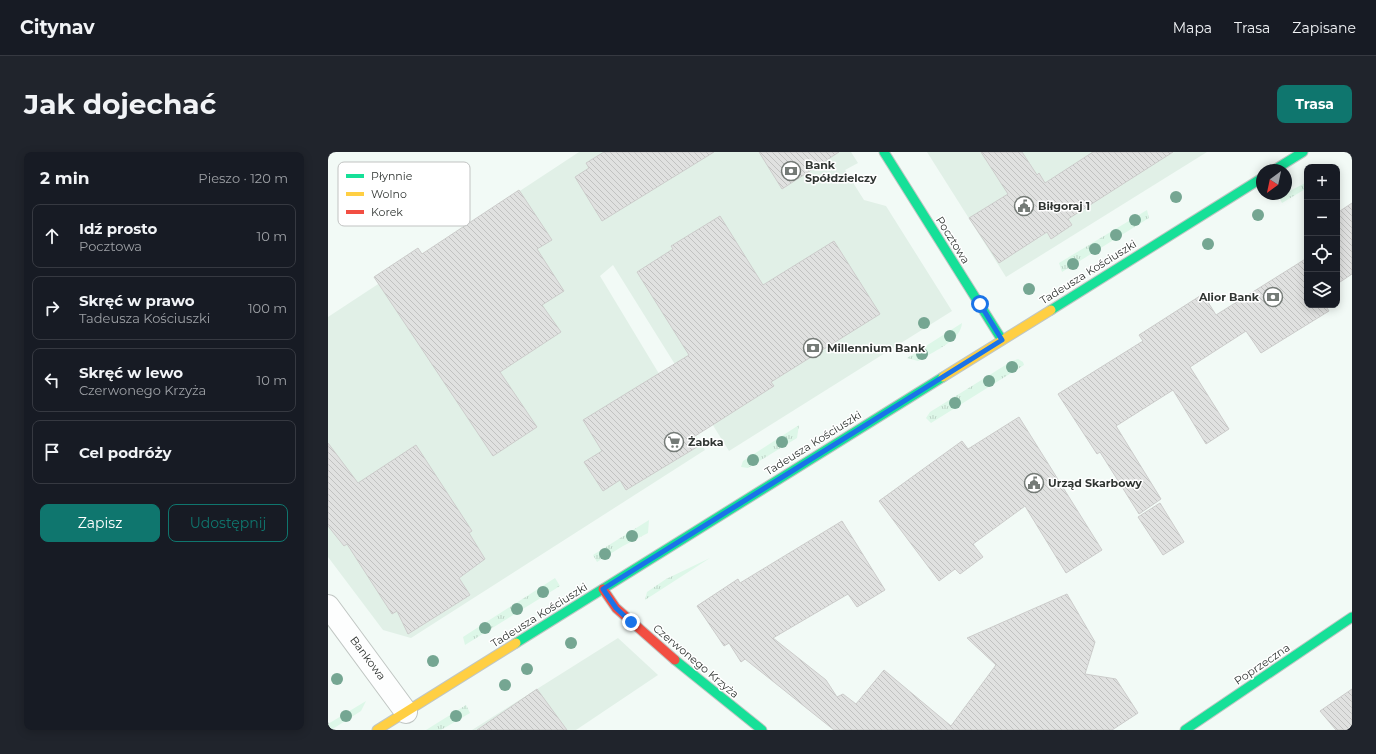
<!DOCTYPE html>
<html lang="pl">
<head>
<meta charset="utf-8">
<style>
  body { margin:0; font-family:Montserrat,sans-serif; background:#20242c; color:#f1f3f6 }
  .controls { position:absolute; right:12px; top:12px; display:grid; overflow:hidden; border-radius:8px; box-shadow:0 2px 10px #0003 }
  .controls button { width:36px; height:36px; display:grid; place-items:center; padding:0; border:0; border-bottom:1px solid #363941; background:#171b24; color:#f1f3f6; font:20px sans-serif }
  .compass { position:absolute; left:928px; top:12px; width:36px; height:36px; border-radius:50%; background:#171b24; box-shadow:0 2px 10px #0003; rotate:213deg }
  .stop { position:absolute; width:12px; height:12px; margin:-9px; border:3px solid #1a73e8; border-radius:50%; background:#fff }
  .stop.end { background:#1a73e8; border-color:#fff; box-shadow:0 1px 4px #0008 }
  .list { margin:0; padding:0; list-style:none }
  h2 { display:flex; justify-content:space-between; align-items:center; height:52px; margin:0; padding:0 16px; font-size:17px }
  h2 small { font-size:13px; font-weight:400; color:#9ea1a6 }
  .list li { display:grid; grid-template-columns:26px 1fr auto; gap:12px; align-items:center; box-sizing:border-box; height:64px; margin:0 8px 8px; padding:0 8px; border:1px solid #363941; border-radius:8px }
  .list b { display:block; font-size:15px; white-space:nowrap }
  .list p { margin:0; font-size:13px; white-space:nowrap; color:#9ea1a6 }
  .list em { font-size:13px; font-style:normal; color:#9ea1a6 }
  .actions { display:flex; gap:8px; padding:12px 16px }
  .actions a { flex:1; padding:9px 0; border:1px solid #0f766e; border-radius:8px; text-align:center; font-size:14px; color:#0f766e }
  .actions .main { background:#0f766e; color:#fff }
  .icon { flex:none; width:22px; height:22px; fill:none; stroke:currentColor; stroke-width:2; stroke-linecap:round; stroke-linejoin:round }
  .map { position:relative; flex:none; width:1024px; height:578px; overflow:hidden; border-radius:8px }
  header { display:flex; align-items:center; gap:24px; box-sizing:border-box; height:56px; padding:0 20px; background:#171b24; border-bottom:1px solid #363941 }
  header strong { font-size:19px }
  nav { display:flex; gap:22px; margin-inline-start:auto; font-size:14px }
  .intro { display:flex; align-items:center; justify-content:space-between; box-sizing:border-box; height:96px; padding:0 24px }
  h1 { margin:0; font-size:28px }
  .button { padding:10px 18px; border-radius:8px; background:#0f766e; color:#fff; font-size:14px; font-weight:700 }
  main { display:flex; gap:24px; padding:0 24px }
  aside { flex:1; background:#171b24; border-radius:8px; box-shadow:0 2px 10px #0003 }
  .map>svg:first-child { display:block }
  .built { fill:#e1f0e7 }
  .grass { fill:url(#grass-tufts) }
  .building { fill:url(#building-back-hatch); stroke:#cccccb }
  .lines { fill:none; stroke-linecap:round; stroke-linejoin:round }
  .street-casing { stroke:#c0c6c3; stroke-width:24 }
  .fast-casing { stroke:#c0c6c3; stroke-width:11 }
  .slow-casing { stroke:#c0c6c3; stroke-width:11 }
  .jam-casing { stroke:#c0c6c3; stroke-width:11 }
  .street { stroke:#fdfefe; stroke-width:22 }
  .fast { stroke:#16e098; stroke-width:9 }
  .slow { stroke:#ffcf43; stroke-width:9 }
  .jam { stroke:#f24e42; stroke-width:9 }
  .tree { fill:#75a692 }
  .route { stroke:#1a73e8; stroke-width:5 }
  .labels { text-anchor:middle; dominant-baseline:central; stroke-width:3; stroke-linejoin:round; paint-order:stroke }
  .poi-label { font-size:11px; font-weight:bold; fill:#313633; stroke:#fff; text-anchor:start }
  .street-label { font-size:11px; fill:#313633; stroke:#fff }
  .key { fill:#fff; stroke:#c1c3c2; stroke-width:1 }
  .key-label { font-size:11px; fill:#313633 }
</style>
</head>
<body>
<header>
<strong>Citynav</strong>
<nav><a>Mapa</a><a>Trasa</a><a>Zapisane</a></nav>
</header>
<div class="intro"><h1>Jak dojechać</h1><a class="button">Trasa</a></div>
<main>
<aside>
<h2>2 min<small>Pieszo · 120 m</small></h2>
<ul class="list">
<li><svg class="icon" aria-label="ahead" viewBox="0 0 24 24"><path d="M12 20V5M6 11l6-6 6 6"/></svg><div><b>Idź prosto</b><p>Pocztowa</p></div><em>10 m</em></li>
<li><svg class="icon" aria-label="right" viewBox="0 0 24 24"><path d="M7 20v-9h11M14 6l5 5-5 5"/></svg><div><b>Skręć w prawo</b><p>Tadeusza Kościuszki</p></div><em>100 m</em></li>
<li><svg class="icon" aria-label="left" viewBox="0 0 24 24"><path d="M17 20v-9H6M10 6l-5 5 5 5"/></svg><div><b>Skręć w lewo</b><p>Czerwonego Krzyża</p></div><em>10 m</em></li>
<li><svg class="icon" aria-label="arrive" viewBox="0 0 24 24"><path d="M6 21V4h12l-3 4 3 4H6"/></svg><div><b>Cel podróży</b></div></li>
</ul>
<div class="actions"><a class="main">Zapisz</a><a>Udostępnij</a></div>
</aside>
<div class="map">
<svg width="1024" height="578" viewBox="0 0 1024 578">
  <defs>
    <pattern id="grass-tufts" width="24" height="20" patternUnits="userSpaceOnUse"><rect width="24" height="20" fill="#ddf7e8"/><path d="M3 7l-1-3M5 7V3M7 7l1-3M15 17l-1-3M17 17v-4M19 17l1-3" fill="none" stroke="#bed4c7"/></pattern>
    <pattern id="building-back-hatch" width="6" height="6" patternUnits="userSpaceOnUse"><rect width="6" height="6" fill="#e0e1e0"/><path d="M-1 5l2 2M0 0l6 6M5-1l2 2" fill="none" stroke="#c1c2c1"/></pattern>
  </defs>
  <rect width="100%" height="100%" fill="#f2faf6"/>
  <g class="built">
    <path d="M251 0H523L530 11 517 18 536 48 558 54 624 159 401 299 285 113 272 124 377 298 83 486 55 478 0 405V165Z"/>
    <path d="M599 0H879L678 125Z"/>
    <path d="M290 486 330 523 248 578H144Z"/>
  </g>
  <g class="grass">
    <path d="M979 30V36L954 51 952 47V44Z"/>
    <path d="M819 58 821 66 734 120 731 111Z"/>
    <path d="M634 171C633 188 608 198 594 207L590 209 579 206Z"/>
    <path d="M690 207 695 210 696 213 603 271 598 266 602 260 684 209Z"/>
    <path d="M471 273 469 286 420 316 413 315 415 309Z"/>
    <path d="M321 368 320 381 295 394 269 410 265 403Z"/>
    <path d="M382 406 317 448 319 440 338 427Z"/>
    <path d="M227 426 232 434 137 493 135 485Z"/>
    <path d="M38 549 33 559 3 578H0V572Z"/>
    <path d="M138 553 142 561 113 578H98Z"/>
  </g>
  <g class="building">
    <path d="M276 0H386L274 69 247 25 261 16 258 11Z"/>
    <path d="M431 0H511L454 37Z"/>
    <path d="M653 0H694L709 23 711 21 717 31 765 0H845L740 67 744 73 723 87 719 80 671 111 641 66 680 42Z"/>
    <path d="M191 38 224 88 209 97 236 139 214 153 233 180 172 220 209 275 165 304 46 125 90 96 94 102Z"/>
    <path d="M1024 51V122L1009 132V61Z"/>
    <path d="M392 64 435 133 506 89 552 162 443 230 446 234 364 286 369 295 298 338 292 328 275 339 256 310 274 299 255 268 361 203 309 120 345 97 343 94Z"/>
    <path d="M979 106V153H997L1001 159 933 201 918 179 862 215 901 277 878 292 845 238 788 274 833 347 811 362 772 300 769 302 730 242 815 189 811 183 875 142 888 163Z"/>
    <path d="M691 265 774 398 738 421 697 354 645 392 655 405 632 422 627 417 611 429 551 349 634 289 640 297Z"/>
    <path d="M0 291 30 331 88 293 144 379 141 381 157 407 131 426 142 443 80 482 69 459 64 462 19 392 16 394 0 374Z"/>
    <path d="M832 351 856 390 835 403 810 365Z"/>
    <path d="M514 369 557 438 529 455 520 442 445 486 498 528 509 545 515 542 528 552 556 518 623 574 668 513 639 486 739 442 767 490 757 522 788 527 810 561 784 578H506L417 507 413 510 401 491 396 494 369 454 410 427 412 431Z"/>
    <path d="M209 537 239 578H149Z"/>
    <path d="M1024 537V578H1008L992 559Z"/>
  </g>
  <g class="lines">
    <defs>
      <path id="street" d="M0 454 78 560"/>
      <g id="fast">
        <path d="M556 0 674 188"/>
        <path d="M946 18 975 0"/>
        <path d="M723 158 934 26"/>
        <path d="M188 491 615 225"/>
        <path d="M347 508 434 578"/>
        <path d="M857 578 1024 465"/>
      </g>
      <g id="slow">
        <path d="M615 225 723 158"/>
        <path d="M49 578 188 491"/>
      </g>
      <path id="jam" d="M275 437 288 456 347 508"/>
    </defs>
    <use href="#street" class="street-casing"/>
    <use href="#fast" class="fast-casing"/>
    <use href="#slow" class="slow-casing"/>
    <use href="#jam" class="jam-casing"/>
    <use href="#street" class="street"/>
    <use href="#fast" class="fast"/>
    <use href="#slow" class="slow"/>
    <use href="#jam" class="jam"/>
  </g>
  <g class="tree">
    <circle cx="848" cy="45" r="6"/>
    <circle cx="930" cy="63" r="6"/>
    <circle cx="807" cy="68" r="6"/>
    <circle cx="788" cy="83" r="6"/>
    <circle cx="880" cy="92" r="6"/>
    <circle cx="767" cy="97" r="6"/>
    <circle cx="745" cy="112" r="6"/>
    <circle cx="701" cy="137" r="6"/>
    <circle cx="596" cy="171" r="6"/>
    <circle cx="622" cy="184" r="6"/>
    <circle cx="594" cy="202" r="6"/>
    <circle cx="684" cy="215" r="6"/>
    <circle cx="661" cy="229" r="6"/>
    <circle cx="627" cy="251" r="6"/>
    <circle cx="454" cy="290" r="6"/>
    <circle cx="425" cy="308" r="6"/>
    <circle cx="304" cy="384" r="6"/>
    <circle cx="277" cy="402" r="6"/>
    <circle cx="215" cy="440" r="6"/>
    <circle cx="189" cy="457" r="6"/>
    <circle cx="157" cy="476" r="6"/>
    <circle cx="243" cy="491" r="6"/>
    <circle cx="105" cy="509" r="6"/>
    <circle cx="199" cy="517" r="6"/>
    <circle cx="9" cy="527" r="6"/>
    <circle cx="177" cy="533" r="6"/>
    <circle cx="18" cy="564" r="6"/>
    <circle cx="128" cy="564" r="6"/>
  </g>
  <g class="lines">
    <path class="route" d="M303 470 288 456 275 437 674 188 652 152"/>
  </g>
  <defs>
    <symbol id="bank-ring" viewBox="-11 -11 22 22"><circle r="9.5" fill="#fff" stroke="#757b77" stroke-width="1.5"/><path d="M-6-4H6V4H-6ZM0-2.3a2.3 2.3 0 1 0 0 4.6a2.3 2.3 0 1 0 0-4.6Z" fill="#757b77"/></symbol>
    <symbol id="civic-ring" viewBox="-11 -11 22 22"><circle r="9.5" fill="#fff" stroke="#757b77" stroke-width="1.5"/><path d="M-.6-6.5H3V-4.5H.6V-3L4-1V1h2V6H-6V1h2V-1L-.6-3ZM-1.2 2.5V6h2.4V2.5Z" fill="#757b77"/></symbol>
    <symbol id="supermarket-ring" viewBox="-11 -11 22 22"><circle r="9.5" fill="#fff" stroke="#757b77" stroke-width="1.5"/><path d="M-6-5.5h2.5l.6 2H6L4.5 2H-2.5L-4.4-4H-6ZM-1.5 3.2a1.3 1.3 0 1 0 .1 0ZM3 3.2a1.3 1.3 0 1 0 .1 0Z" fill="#757b77"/></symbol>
  </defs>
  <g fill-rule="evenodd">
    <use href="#bank-ring" x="452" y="8" width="22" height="22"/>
    <use href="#civic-ring" x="685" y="43" width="22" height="22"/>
    <use href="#bank-ring" x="934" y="134" width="22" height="22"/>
    <use href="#bank-ring" x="474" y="185" width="22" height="22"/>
    <use href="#supermarket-ring" x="335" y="279" width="22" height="22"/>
    <use href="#civic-ring" x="695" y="320" width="22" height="22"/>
  </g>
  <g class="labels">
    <g class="poi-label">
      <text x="477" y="13">Bank<tspan x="477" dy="13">Spółdzielczy</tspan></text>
      <text x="710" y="54">Biłgoraj 1</text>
      <text x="931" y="145" text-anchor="end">Alior Bank</text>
      <text x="499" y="196">Millennium Bank</text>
      <text x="360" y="290">Żabka</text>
      <text x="720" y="331">Urząd Skarbowy</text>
    </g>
    <g class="street-label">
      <text transform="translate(625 88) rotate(58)">Pocztowa</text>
      <text transform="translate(760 120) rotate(-32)">Tadeusza Kościuszki</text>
      <text transform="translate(485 291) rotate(-32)">Tadeusza Kościuszki</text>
      <text transform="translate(211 463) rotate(-32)">Tadeusza Kościuszki</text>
      <text transform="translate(40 506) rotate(53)">Bankowa</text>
      <text transform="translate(368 509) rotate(40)">Czerwonego Krzyża</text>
      <text transform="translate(934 512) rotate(-34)">Poprzeczna</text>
    </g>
  </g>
  <rect x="10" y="10" width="132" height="64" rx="6" class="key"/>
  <rect x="18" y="22" width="18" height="4" fill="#16e098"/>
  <rect x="18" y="40" width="18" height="4" fill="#ffcf43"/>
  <rect x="18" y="58" width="18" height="4" fill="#f24e42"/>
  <g class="key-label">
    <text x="43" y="28">Płynnie</text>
    <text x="43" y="46">Wolno</text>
    <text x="43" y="64">Korek</text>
  </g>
</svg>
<div class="controls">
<button>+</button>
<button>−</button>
<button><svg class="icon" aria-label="locate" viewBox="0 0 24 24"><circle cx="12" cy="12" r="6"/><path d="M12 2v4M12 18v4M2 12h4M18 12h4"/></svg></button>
<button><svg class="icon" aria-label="layers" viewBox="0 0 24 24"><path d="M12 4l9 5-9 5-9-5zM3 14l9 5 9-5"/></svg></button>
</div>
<svg class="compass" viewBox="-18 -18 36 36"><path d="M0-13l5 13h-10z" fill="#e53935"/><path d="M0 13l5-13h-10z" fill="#9ea1a6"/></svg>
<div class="stop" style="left:652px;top:152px"></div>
<div class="stop end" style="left:303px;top:470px"></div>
</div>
</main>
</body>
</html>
